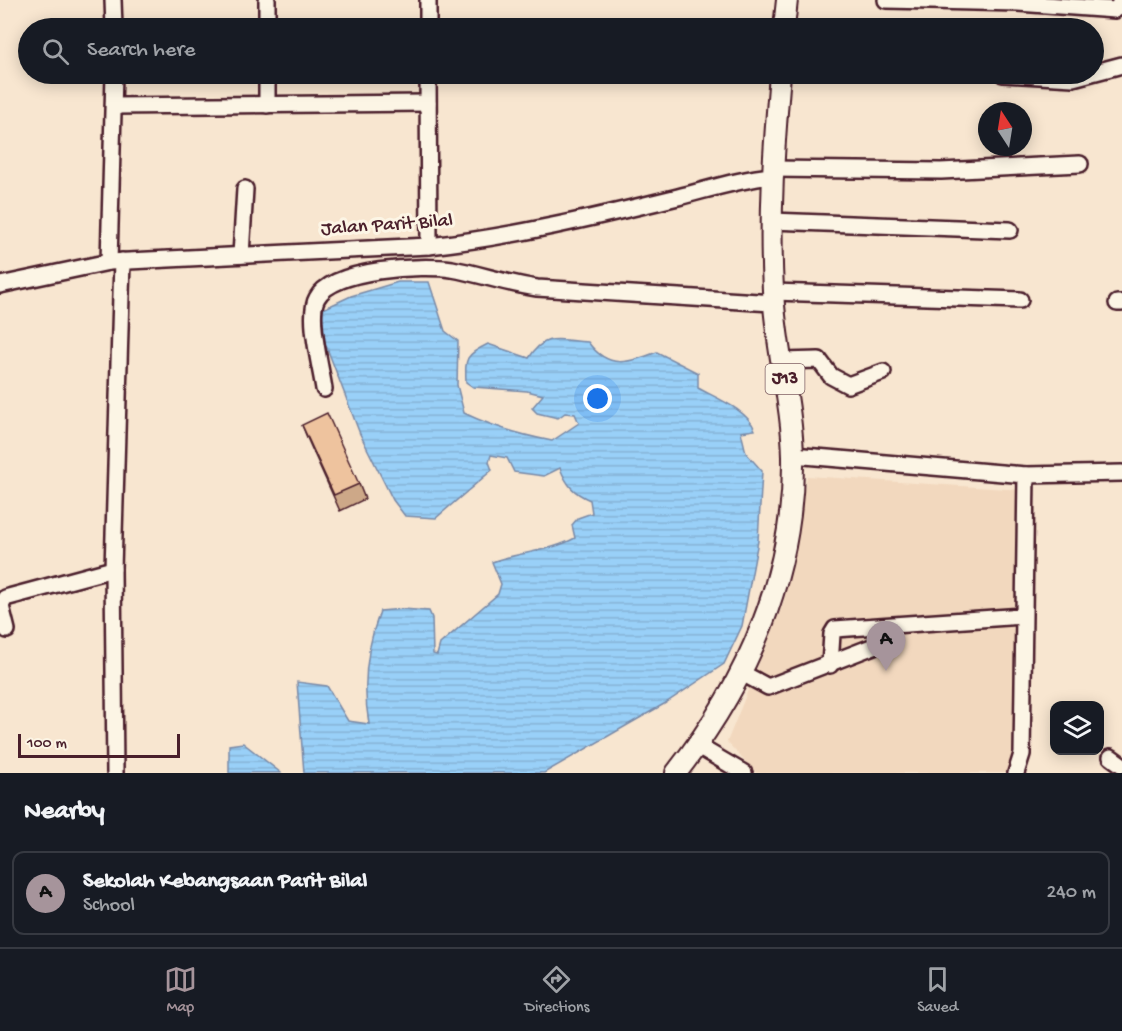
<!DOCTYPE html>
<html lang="en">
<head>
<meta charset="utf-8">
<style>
  body { margin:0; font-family:"Gochi Hand",sans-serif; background:#242831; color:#f1f3f6 }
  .controls { position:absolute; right:18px; bottom:18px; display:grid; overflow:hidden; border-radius:12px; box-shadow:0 3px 15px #0003 }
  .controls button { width:54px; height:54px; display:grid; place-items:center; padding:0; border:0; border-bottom:2px solid #363941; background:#171b24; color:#f1f3f6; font:30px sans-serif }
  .compass { position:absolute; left:978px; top:102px; width:54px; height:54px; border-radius:50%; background:#171b24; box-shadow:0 3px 15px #0003; rotate:348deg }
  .scale { position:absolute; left:18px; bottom:15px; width:162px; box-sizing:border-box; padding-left:6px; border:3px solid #4a1f2b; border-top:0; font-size:16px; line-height:21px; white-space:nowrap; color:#4a1f2b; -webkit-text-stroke:4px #fcf5e5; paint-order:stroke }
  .you { position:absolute; left:598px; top:399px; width:21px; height:21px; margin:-15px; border:4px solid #fff; border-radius:50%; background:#1a73e8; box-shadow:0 0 0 9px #1a73e833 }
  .badge { display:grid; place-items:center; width:39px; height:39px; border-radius:50%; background:#a6949b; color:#111; font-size:20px; font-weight:700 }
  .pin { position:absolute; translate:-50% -50px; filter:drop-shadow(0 2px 3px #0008) }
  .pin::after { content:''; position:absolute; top:32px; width:21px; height:18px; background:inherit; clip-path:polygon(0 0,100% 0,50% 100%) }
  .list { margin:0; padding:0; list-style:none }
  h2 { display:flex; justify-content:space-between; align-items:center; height:78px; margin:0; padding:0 24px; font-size:26px }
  h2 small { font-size:20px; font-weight:400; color:#9ea1a6 }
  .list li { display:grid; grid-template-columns:39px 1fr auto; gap:18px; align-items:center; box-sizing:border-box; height:84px; margin:0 12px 12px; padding:0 12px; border:2px solid #363941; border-radius:12px }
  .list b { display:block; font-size:22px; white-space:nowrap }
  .list p { margin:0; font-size:20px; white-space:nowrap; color:#9ea1a6 }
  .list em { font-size:20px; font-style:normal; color:#9ea1a6 }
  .icon { flex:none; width:33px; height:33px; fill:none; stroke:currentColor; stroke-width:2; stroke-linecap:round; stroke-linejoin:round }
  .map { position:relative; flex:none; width:1122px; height:773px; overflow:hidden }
  .search { position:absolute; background:#171b24; box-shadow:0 3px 15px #0003; left:18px; right:18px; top:18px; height:66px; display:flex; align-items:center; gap:15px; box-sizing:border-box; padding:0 21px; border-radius:33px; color:#9ea1a6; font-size:22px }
  .sheet { height:174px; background:#171b24 }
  nav { display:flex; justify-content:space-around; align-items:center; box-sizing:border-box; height:84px; border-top:2px solid #363941; background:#171b24; font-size:16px; color:#9ea1a6 }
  nav a { display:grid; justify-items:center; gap:3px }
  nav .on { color:#a6949b }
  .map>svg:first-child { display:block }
  .built { fill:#f2d8be }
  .water { fill:url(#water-rules); stroke:#7989a6; stroke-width:1.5 }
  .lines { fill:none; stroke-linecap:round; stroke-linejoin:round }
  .minor-casing { stroke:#4a1f2b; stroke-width:20 }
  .major-casing { stroke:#4a1f2b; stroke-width:24 }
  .minor { stroke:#fcf5e5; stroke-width:15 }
  .major { stroke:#fcf5e5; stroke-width:20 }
  .wall { fill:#cda888; stroke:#4a1f2b; stroke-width:1.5 }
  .building { fill:#eec39e; stroke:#4a1f2b; stroke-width:1.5 }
  .labels { text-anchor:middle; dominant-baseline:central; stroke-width:6; stroke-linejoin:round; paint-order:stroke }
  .shield { fill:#fcf5e5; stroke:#7f5f63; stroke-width:1.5 }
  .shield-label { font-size:18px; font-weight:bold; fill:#4a1f2b }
  .street-label { font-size:20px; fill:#4a1f2b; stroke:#fcf5e5 }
</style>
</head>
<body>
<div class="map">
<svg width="1122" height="773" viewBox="0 0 1122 773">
  <defs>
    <pattern id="water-rules" width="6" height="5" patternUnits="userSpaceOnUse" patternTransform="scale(1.5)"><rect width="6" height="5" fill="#99d0f8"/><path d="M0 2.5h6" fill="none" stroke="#85b2d5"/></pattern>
  </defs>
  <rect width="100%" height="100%" fill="#f8e6d0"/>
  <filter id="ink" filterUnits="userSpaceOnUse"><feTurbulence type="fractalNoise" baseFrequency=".0167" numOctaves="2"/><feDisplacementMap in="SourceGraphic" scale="12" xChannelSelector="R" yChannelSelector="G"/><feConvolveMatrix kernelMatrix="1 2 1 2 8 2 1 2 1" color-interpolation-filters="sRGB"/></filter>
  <g filter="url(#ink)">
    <path class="built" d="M807 476 1022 490 1015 756 1009 773H756L727 742 784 601Z"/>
    <g class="water">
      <path d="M398 282H429L445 331 458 341 457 385 464 413C493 427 521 435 552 441L579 423 575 414 565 413 558 418 537 413 532 408 543 395 527 391 473 387 466 382C465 358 465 355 488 344L529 358C546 331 560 341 588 342 608 370 629 363 657 352L698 373V388C716 398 748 410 755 430L741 432 746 453 762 471 758 541 742 626 724 664 664 704 544 773H304L297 682 327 686 348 721 369 724C362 685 366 649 380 611L403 609 429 611 432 618 433 654 437 655 440 644 498 594 501 584 492 562C519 552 550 552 575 538L572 525 578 518 592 513 590 500C574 493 567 486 560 468L544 476 514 472 507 458 491 455 489 462 492 470 436 518 405 516 393 500 360 434 320 330 321 310 351 296Z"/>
      <path d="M243 743 281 773H229V745Z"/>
    </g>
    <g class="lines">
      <defs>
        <g id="minor">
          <path d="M113 0 114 28"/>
          <path d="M428 0V28"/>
          <path d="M886 0 1018 3 1115 10 1120 6V0"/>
          <path d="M267 28V0"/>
          <path d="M428 74 429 246"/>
          <path d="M1003 74 1073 78 1122 65"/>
          <path d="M267 105V74"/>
          <path d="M114 106 428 103"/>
          <path d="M772 169 941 171 1080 164"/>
          <path d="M771 221 1010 230"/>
          <path d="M241 255 245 189"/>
          <path d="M109 262 114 74"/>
          <path d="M0 285 109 262 429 246C513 237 596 217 678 197 710 189 740 179 772 176"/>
          <path d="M773 292 1020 300"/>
          <path d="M1117 303H1122"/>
          <path d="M782 361 819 360 831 376 848 385 883 372"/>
          <path d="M324 389C321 368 307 315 317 298 333 268 422 265 452 269 480 274 508 284 537 288L773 303"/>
          <path d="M793 455 1026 475 1122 473"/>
          <path d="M7 630 1 606 5 598 113 569"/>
          <path d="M830 665 832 634 835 629 1023 616"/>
          <path d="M742 673 768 687 874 646"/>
          <path d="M698 746 744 773"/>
          <path d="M1111 757 1122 765"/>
          <path d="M115 773 113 569 122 261"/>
          <path d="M1016 773 1022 754 1026 475"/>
        </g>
        <g id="major">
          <path d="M784 28 787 0"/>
          <path d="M676 773C747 683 795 574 793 457 792 401 775 346 773 290 769 217 774 146 780 74"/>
        </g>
      </defs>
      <use href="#minor" class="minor-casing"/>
      <use href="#major" class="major-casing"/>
      <use href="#minor" class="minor"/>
      <use href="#major" class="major"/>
    </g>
    <path class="wall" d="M302 425 359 484 365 499 340 511 308 440Z"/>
    <path class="building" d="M327 413 359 484 334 495 302 425Z"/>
  </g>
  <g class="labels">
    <rect class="shield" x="765.5" y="364" width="39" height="30" rx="4.5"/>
    <g class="shield-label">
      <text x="785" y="379">J13</text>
    </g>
    <g class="street-label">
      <text transform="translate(387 226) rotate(-4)">Jalan Parit Bilal</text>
    </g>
  </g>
</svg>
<div class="controls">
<button><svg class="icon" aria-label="layers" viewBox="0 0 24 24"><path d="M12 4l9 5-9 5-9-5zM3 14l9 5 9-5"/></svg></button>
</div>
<svg class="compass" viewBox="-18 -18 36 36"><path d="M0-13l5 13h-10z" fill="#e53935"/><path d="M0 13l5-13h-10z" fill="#9ea1a6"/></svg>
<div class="scale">100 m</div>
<div class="you"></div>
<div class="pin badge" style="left:886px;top:671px">A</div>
<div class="search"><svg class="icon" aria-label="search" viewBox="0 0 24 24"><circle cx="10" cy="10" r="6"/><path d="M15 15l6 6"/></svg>Search here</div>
</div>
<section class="sheet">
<h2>Nearby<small></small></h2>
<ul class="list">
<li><span class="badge">A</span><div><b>Sekolah Kebangsaan Parit Bilal</b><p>School</p></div><em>240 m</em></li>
</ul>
</section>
<nav>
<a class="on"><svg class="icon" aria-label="map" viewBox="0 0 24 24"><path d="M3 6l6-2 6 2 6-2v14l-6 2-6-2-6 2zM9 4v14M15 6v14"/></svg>Map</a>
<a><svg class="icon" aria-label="directions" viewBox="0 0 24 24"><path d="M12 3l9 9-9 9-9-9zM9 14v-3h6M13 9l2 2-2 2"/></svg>Directions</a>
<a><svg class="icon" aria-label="saved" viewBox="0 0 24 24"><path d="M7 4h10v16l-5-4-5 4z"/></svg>Saved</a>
</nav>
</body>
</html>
